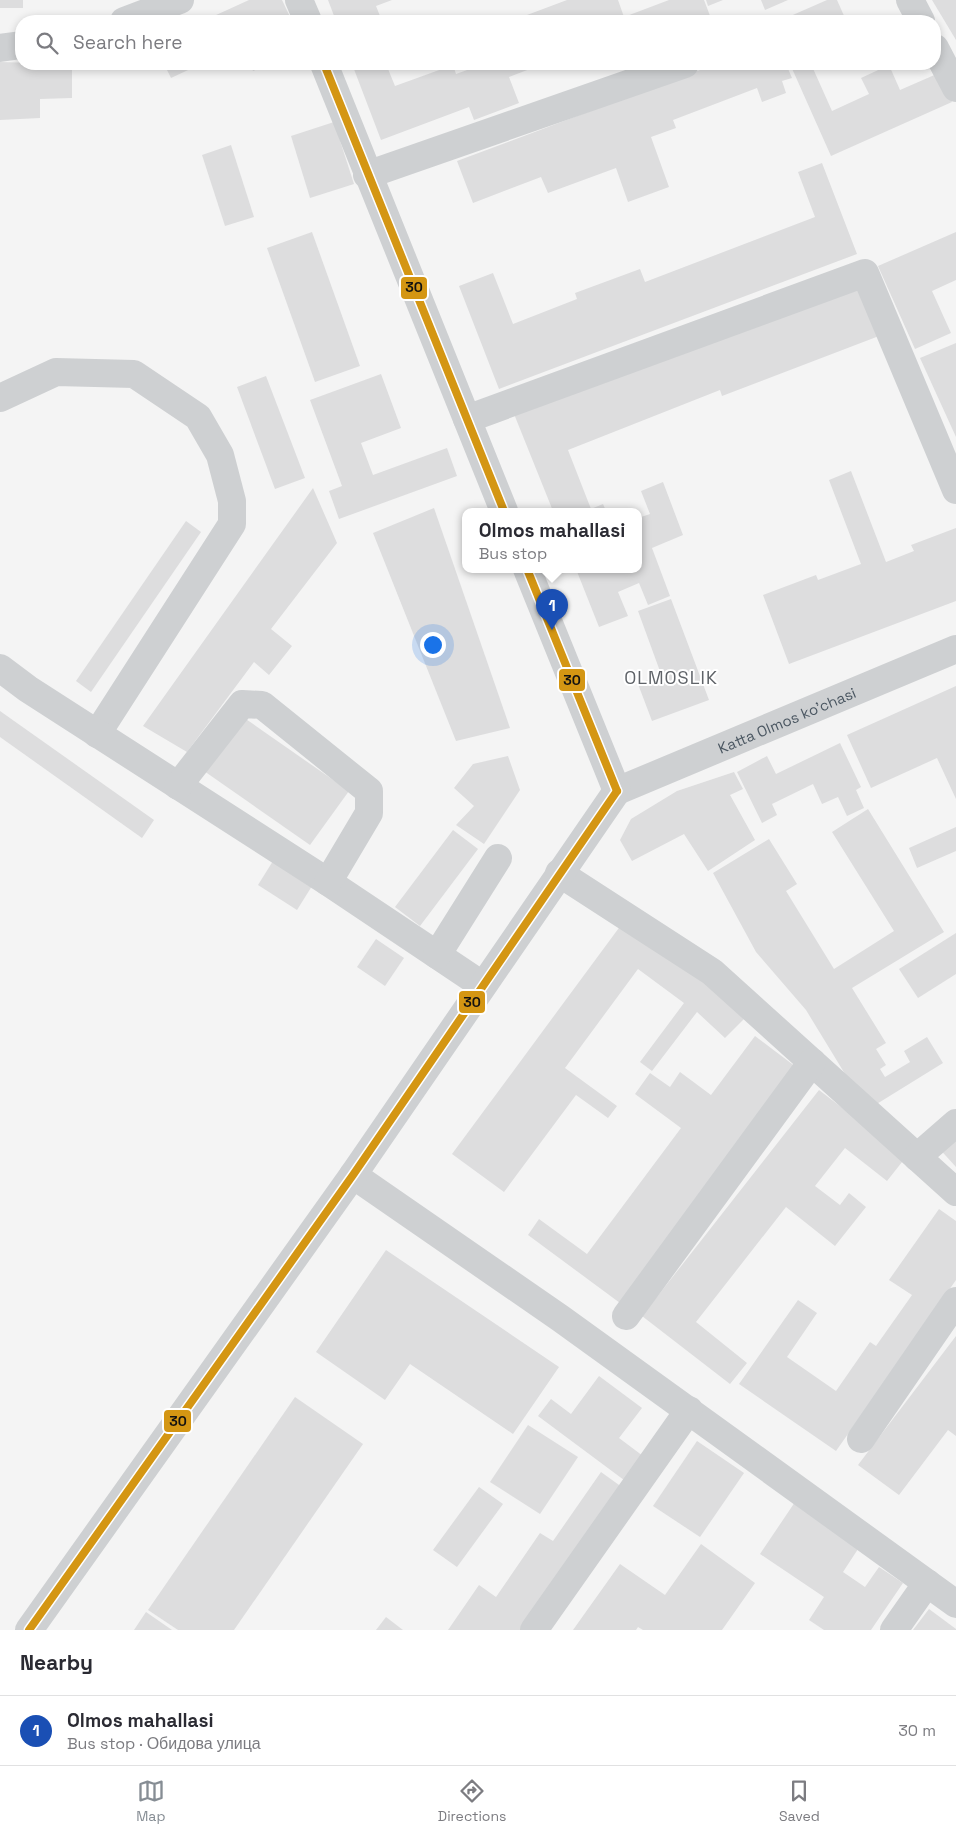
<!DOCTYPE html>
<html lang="en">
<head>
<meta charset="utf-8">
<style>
  body { margin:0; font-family:"Space Grotesk",sans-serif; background:#f7f7f7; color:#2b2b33 }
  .you { position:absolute; left:432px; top:644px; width:18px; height:18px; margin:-12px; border:4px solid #fff; border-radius:50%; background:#1a73e8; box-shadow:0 0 0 8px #1a73e833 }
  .badge { display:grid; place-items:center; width:32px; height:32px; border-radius:50%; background:#868d94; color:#fff; font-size:16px; font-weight:700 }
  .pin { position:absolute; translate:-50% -41px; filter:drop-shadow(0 1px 2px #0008) }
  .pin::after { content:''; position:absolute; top:26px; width:18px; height:15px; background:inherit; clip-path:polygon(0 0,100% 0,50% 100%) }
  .popup { position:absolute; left:462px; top:508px; width:180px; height:65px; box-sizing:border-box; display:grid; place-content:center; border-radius:10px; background:#fff; filter:drop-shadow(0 1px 4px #0005); font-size:16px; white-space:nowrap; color:#7c7c81 }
  .popup b { font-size:19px; color:#2b2b33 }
  .popup::after { content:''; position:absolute; left:50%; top:100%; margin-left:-10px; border:10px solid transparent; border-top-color:#fff }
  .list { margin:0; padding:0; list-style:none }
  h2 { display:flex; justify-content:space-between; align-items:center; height:65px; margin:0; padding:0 20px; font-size:21px }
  h2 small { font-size:16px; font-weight:400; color:#7c7c81 }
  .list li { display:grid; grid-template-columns:32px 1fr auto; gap:15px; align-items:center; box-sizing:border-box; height:70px; padding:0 20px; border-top:1px solid #e1e1e2 }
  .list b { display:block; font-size:19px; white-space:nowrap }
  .list p { margin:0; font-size:16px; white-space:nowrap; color:#7c7c81 }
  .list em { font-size:16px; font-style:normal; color:#7c7c81 }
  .icon { flex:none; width:28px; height:28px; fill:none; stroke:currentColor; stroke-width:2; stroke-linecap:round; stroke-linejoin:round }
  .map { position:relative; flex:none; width:956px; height:1630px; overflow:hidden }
  .search { position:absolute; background:#fff; box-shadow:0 2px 8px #0003; left:15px; right:15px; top:15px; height:55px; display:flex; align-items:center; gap:12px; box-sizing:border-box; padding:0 18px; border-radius:20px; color:#7c7c81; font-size:19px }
  .sheet { height:135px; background:#fff }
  nav { display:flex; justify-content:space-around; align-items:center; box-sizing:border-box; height:70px; border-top:1px solid #e1e1e2; background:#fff; font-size:14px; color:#7c7c81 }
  nav a { display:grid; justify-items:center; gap:2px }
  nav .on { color:#868d94 }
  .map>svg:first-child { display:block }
  .building { fill:#ddddde }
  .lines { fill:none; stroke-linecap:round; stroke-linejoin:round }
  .minor { stroke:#ced0d2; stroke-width:28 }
  .bus-1-casing { stroke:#fff; stroke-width:11 }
  .bus-1 { stroke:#d49613; stroke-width:8 }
  .labels { text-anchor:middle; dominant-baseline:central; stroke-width:4; stroke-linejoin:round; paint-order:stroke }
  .street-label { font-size:15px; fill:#4a5661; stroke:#fff }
  .quarter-label { font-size:18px; letter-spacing:1px; fill:#5f6368; stroke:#fff }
  .line-badge { stroke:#fff; stroke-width:2 }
  .pale-badge-label { font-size:14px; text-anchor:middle; font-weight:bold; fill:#111 }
</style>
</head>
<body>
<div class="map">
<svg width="956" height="1630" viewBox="0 0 956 1630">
  <rect width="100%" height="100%" fill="#f4f4f4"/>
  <g class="building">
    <rect x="0" y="0" width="23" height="8"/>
    <path d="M249 0H282L292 21H203Z"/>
    <path d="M328 0H392L376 6 382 21H336Z"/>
    <path d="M567 0H618L624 17 669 0H704L712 21H511Z"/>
    <path d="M706 0H723L708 6Z"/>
    <path d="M761 0H788L765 10Z"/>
    <path d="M827 0H837L845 18 838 21H779Z"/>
    <path d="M932 0H956V40Z"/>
    <path d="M0 62 72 64V98L40 99V118L0 120Z"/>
    <path d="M164 64H201L171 78Z"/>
    <path d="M250 64H269L253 71Z"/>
    <path d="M352 64H386L395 86 453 65 456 74 484 64H543L509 77 519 103 474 120 469 107 381 140Z"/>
    <path d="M716 64H786L792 78 782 81 786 93 762 102 757 88 673 120 676 128 651 137 669 187 628 202 616 168 548 193 541 177 473 203 457 161Z"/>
    <path d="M790 64H811L832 111 869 94 861 78 889 65 900 90 939 73 952 102 831 156Z"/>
    <path d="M334 122 354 184 310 198 291 136Z"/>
    <path d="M231 145 254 217 225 226 202 155Z"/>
    <path d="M822 163 857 254 499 389 459 286 493 273 513 324 577 299 575 293 640 269 645 282 815 217 798 172Z"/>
    <path d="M312 232 360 366 315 382 267 248Z"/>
    <path d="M956 232V280L932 291 951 333 915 349 878 266Z"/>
    <path d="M858 281 879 336 722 396 720 390 568 450 591 509 603 504 606 511H553L514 414Z"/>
    <path d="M956 343V437L920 358Z"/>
    <path d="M381 374 401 428 361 443 373 475 447 448 457 476 339 519 329 491 342 486 310 400Z"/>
    <path d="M266 376 305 478 275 489 237 387Z"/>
    <path d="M851 471 886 562 914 551 911 545 956 528V601L789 664 763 595 816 575 818 580 861 564 829 480Z"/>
    <path d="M663 482 683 535 652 548 670 596 648 605 639 583 618 592 628 616 599 627 576 569H638V518L650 514 641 491Z"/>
    <path d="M313 488 337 543 271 629 292 646 269 675 254 662 187 752 143 726Z"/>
    <path d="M434 508 510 728 456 741 373 533Z"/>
    <path d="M186 521 201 532 91 692 76 681Z"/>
    <path d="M671 599 709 700 652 721 638 684 661 674 638 611Z"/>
    <path d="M956 686V799L937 758 871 788 847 735Z"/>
    <path d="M0 711 154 820 142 838 0 737Z"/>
    <path d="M243 717 349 791 310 845 204 771Z"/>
    <path d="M840 743 861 787 856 790 864 808 847 816 838 797 822 804 813 784 772 804 777 815 762 823 737 772 767 756 776 774Z"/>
    <path d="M508 756 520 790 484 844 456 825 474 806 454 788 473 764Z"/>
    <path d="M734 772 743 789 730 795 755 840 708 871 684 834 632 861 620 840 631 819 677 791Z"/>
    <path d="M868 809 944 932 852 988 886 1043 876 1049 886 1065 880 1069 885 1077 910 1062 904 1051 927 1037 943 1063 867 1110 806 1010 756 952 713 873 769 839 797 884 786 891 834 969 894 931 832 832Z"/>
    <path d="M956 827V851L917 868 909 848Z"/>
    <path d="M453 830 478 849 420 926 395 907Z"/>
    <path d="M273 861 312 886 297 910 258 885Z"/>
    <path d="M624 921 747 1016 725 1038 697 1012 652 1071 640 1062 684 1003 638 969 565 1068 617 1106 608 1118 576 1095 504 1192 452 1154Z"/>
    <path d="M956 933V974L918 998 899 969Z"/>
    <path d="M376 939 404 958 385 986 357 967Z"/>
    <path d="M755 1036 796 1067 620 1303 528 1235 539 1219 587 1254 681 1128 635 1094 650 1073 670 1087 680 1072 711 1095Z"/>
    <path d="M819 1090 906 1157 887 1181 845 1148 815 1186 840 1205 849 1193 866 1207 835 1246 786 1207 696 1322 747 1363 730 1384 642 1316Z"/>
    <path d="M956 1127V1167L936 1145Z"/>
    <path d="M939 1209 956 1221V1280L836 1451 739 1384 798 1300 817 1313 787 1357 836 1391 870 1342 876 1346 912 1295 889 1280Z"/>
    <path d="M386 1250 559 1367 513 1434 410 1364 385 1400 316 1352Z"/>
    <path d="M956 1336V1436L948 1430 899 1495 858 1465Z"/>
    <path d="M599 1376 642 1408 619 1438 647 1459 628 1483 538 1416 551 1399 571 1414Z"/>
    <path d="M295 1397 363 1444 234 1630H178L148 1610Z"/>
    <path d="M528 1425 578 1457 540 1514 490 1482Z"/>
    <path d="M697 1441 744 1473 700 1537 653 1506Z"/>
    <path d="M601 1472 626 1490 528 1630H448L479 1585 496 1597 540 1533 553 1541Z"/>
    <path d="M479 1487 503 1504 457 1567 433 1550Z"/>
    <path d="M795 1502 860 1546 843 1572 865 1587 879 1567 903 1583 871 1630H824L809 1620 824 1597 760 1554Z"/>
    <path d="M701 1544 755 1583 722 1630H643L638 1627 636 1630H573L620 1564 665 1595Z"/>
    <path d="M929 1609 956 1629V1630H913Z"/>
    <path d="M146 1612 172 1630H134Z"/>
    <path d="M386 1617 403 1630H376Z"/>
  </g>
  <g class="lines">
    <g class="minor">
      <path d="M299 0 308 21"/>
      <path d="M910 0 921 21"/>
      <path d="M124 21 180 0"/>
      <path d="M0 48 21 45"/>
      <path d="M935 48 956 88"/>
      <path d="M324 64 504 511"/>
      <path d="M367 175 685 64"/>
      <path d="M0 398 56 372 134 374 198 417 220 455 232 501V524L97 734"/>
      <path d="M467 419 865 273 956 490"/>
      <path d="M527 569 617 791"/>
      <path d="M0 668 28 689 328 882 482 985"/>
      <path d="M178 786 242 704 262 705 369 791V813L328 882"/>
      <path id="s1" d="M617 791 956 649"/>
      <path d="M559 873 712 972 956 1192"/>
      <path d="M437 955 498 858"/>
      <path d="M917 1157 956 1123"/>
      <path d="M353 1175 560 1318 956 1604"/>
      <path d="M626 1316 812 1062"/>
      <path d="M861 1439 956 1301"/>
      <path d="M29 1630 353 1175 617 791"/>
      <path d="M534 1630 689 1410"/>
      <path d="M894 1630 927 1583"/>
    </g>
    <defs>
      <g id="bus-1">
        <path d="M324 64 504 511"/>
        <path d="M527 569 617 791"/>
        <path d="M29 1630 353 1175 617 791"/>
      </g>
    </defs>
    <use href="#bus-1" class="bus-1-casing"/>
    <use href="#bus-1" class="bus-1"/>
  </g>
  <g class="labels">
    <g class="street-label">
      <text stroke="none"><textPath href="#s1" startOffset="184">Katta Olmos ko'chasi</textPath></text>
    </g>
    <g class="quarter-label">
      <text x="671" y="677">OLMOSLIK</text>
    </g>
  </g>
  <g class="line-badge">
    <rect x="400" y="276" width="28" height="24" rx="5" fill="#d49613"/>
    <rect x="558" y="668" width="28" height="24" rx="5" fill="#d49613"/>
    <rect x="458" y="990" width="28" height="24" rx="5" fill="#d49613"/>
    <rect x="163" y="1409" width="29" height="24" rx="5" fill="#d49613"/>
  </g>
  <g class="pale-badge-label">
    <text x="414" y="292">30</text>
    <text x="572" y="685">30</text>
    <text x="472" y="1007">30</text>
    <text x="178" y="1426">30</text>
  </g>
</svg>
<div class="you"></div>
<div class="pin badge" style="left:552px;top:630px;background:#1a4fb4">1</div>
<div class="popup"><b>Olmos mahallasi</b>Bus stop</div>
<div class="search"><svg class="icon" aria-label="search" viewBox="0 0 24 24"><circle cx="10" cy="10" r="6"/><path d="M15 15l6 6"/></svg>Search here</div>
</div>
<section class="sheet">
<h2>Nearby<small></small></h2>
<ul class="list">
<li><span class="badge" style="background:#1a4fb4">1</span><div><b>Olmos mahallasi</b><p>Bus stop · Обидова улица</p></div><em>30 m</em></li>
</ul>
</section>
<nav>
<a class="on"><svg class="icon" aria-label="map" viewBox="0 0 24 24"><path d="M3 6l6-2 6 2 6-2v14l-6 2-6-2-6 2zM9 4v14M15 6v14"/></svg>Map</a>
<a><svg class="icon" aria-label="directions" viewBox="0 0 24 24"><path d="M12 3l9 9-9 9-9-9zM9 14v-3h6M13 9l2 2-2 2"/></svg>Directions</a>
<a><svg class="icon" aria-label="saved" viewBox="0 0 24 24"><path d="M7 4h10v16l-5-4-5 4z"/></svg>Saved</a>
</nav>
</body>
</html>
